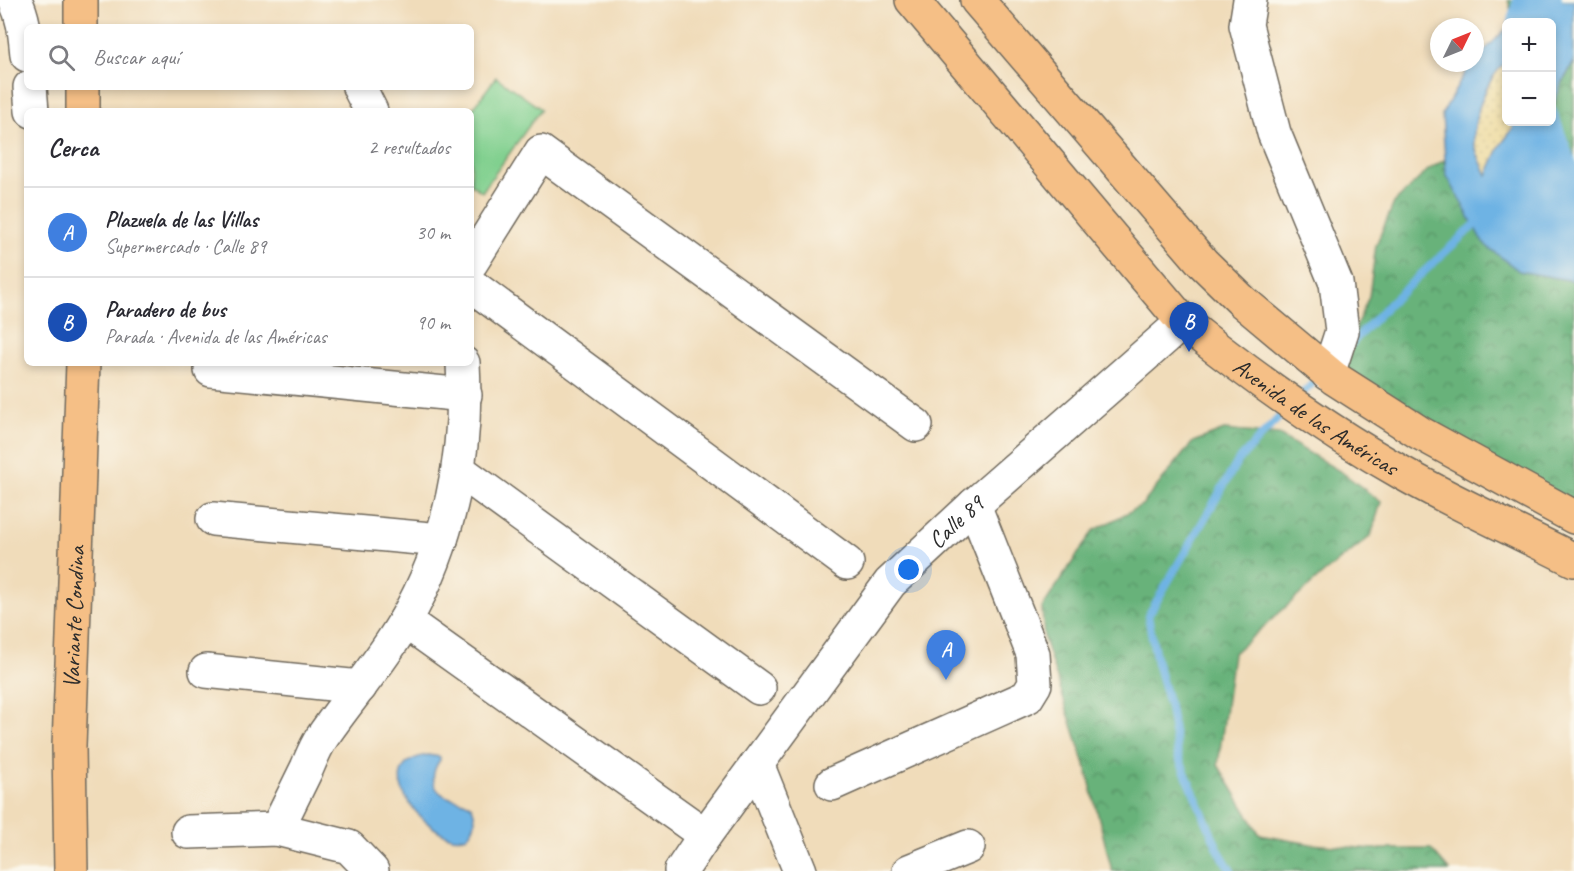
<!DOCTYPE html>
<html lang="es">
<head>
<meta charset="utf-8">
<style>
  body { margin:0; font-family:Caveat,sans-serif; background:#f2f2f3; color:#2b2b33 }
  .controls { position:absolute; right:18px; top:18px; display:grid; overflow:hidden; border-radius:9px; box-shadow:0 3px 9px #0003 }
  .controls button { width:54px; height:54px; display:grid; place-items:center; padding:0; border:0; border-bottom:2px solid #e1e1e2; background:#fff; color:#2b2b33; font:30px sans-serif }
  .compass { position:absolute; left:1430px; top:18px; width:54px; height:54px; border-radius:50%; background:#fff; box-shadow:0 3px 9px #0003; rotate:47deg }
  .you { position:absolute; left:909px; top:570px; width:21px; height:21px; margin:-15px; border:4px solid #fff; border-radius:50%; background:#1a73e8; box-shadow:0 0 0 9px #1a73e833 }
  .badge { display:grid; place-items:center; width:39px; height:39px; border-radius:50%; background:#ea580c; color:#fff; font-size:20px; font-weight:700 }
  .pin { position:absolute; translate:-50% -50px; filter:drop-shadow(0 2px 3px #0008) }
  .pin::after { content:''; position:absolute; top:32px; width:21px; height:18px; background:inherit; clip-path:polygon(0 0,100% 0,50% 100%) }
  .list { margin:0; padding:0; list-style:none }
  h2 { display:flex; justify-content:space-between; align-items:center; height:78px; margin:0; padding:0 24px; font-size:26px }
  h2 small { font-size:20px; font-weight:400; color:#7c7c81 }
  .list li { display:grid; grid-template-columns:39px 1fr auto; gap:18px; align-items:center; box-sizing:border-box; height:90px; padding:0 24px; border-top:2px solid #e1e1e2 }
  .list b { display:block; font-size:22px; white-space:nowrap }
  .list p { margin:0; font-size:20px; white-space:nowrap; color:#7c7c81 }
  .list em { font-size:20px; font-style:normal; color:#7c7c81 }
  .icon { flex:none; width:33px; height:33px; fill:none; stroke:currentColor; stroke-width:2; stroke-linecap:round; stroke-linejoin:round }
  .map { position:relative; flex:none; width:1574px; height:871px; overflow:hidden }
  .search { position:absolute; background:#fff; box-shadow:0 3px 9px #0003; left:24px; top:24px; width:450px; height:66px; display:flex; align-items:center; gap:15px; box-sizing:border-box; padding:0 21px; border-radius:9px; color:#7c7c81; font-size:22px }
  .panel { position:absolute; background:#fff; box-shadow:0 3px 9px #0003; left:24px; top:108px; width:450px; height:258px; border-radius:9px }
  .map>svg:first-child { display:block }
  .forest { fill:url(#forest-crowns); stroke:#4a6e52; stroke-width:1.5 }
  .sand { fill:url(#sand-dots); stroke:#8c8264; stroke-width:1.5 }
  .garden { fill:#81d08f; stroke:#567e5d; stroke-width:1.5 }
  .water { fill:#6eb3e4; stroke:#4c6f88; stroke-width:1.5 }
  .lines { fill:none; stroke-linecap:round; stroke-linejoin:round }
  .stream { stroke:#6eb3e4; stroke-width:8 }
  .river { stroke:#6eb3e4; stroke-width:48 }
  .minor-casing { stroke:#70695d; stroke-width:36 }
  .major-casing { stroke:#70695d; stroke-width:36 }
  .highway-casing { stroke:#70695d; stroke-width:36 }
  .minor { stroke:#fff; stroke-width:33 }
  .major { stroke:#f5bf86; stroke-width:33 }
  .highway { stroke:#f5bf86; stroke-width:33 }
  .labels { text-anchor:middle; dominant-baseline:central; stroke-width:4.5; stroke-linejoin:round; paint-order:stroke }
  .street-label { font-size:24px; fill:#2b2b2b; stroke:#fbf7ec }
</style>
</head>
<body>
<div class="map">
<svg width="1574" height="871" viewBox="0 0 1574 871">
  <defs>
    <pattern id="forest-crowns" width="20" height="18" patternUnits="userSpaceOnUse" patternTransform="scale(1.5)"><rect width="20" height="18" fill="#68b27a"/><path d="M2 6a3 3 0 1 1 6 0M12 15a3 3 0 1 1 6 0" fill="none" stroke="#569164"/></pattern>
    <pattern id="sand-dots" width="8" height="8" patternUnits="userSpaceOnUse" patternTransform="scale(1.5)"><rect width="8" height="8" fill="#eeda9e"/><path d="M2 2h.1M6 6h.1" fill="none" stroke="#cb8" stroke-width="1.8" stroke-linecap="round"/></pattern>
  </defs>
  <rect width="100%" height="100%" fill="#fbf7ec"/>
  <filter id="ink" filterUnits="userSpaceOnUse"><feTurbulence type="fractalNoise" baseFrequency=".0167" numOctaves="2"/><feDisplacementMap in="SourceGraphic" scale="12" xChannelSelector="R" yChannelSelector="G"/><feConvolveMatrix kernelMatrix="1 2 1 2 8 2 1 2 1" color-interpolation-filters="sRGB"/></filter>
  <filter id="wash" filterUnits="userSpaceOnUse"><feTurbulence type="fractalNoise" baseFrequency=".008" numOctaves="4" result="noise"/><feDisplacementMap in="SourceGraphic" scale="24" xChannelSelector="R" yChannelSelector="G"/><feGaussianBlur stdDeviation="1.35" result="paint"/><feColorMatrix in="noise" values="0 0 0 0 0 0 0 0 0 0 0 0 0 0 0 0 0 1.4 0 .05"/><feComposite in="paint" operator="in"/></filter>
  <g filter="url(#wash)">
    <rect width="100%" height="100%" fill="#f0dcba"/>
    <g class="forest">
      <path d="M1508 0H1540L1514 22Z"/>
      <path d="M1574 62V187L1557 179 1540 135 1546 122H1552C1552 100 1563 81 1574 62Z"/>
      <path d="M1444 160 1446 174 1519 271 1574 281V517L1334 378 1369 296 1376 245 1394 203 1428 170Z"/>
      <path d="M1224 430 1279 435 1343 473 1381 502 1371 536 1324 573 1233 654 1218 765 1260 835 1311 844 1373 849H1431L1450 871H1112L1087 771 1044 639 1042 608 1093 531 1142 505 1193 442Z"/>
    </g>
    <path class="sand" d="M1506 63V122H1518L1500 146 1487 176C1483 165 1474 151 1474 140 1473 117 1488 76 1506 63Z"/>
    <path class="garden" d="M496 77 541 109 482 192 471 184V111Z"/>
    <g class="water">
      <path d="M1540 0H1574V62L1563 81 1552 108V22H1513Z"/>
      <path d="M1506 29V63C1487 76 1473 117 1474 140 1474 150 1483 166 1487 175L1500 146 1518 122H1546L1540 135 1557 179 1574 187V281L1519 271 1483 243 1446 174 1442 114 1469 66 1475 63V60Z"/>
      <path d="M428 755 440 757V760C431 772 430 788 445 796 454 800 463 800 472 806 477 820 476 827 466 837 462 837 456 838 452 837 419 828 368 764 428 755Z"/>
    </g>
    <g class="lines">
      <g class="stream">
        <path d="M1351 344 1391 302 1482 218"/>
        <path d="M1296 400 1321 375"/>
        <path d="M1231 871 1219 851 1178 756 1170 708 1157 663 1148 616 1238 461 1287 409"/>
      </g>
      <g class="river">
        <path d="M1531 22 1538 0"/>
        <path d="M1536 122 1557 179 1574 200"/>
      </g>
    </g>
  </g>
  <g filter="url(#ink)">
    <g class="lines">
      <defs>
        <g id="minor">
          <path d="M15 0C24 18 25 35 27 55"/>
          <path d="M1250 0 1246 25 1274 133 1336 283 1342 331 1328 374"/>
          <path d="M30 87 32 111"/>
          <path d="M359 87 371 111"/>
          <path d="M471 263 541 152 916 425"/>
          <path d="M471 285 847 563"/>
          <path d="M211 370 465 395"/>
          <path d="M459 470 759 688"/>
          <path d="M213 519 441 540"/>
          <path d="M405 621 705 835"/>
          <path d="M206 671 360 687"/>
          <path d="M757 764 800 871"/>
          <path d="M832 784 1027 697 1035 684 1033 654 974 505"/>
          <path d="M277 829C287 809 297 788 307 768 311 759 315 748 321 739 348 699 381 663 405 621 450 543 468 452 463 363"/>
          <path d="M188 832 277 829 349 847 372 871"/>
          <path id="s1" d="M681 871 705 835 890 583 974 505 1183 322"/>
          <path d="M909 871 968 847"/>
        </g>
        <g id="major">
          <path id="s2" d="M912 0 1183 322C1252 377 1326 430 1404 474 1459 505 1517 531 1574 560"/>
          <path d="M977 0 1203 263 1242 301 1334 378 1420 433 1574 517"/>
        </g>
        <g id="highway">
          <path d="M81 0V27"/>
          <path d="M83 87V111"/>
          <path id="s3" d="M71 871 69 746 83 363"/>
        </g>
      </defs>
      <use href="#minor" class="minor-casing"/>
      <use href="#major" class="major-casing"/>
      <use href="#highway" class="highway-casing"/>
      <use href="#minor" class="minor"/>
      <use href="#major" class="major"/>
      <use href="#highway" class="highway"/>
    </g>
  </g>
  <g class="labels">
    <g class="street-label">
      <text stroke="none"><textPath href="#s2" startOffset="584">Avenida de las Américas</textPath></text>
      <text stroke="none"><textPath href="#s1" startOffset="446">Calle 89</textPath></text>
      <text stroke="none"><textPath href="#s3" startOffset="254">Variante Condina</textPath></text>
    </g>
  </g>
</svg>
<div class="controls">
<button>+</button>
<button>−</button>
</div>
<svg class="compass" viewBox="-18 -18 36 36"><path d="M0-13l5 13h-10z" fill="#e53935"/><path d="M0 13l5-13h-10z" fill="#7c7c81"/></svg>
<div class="you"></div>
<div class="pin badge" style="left:946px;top:680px;background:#3f7fe0">A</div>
<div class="pin badge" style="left:1189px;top:352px;background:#1a4fb4">B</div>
<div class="search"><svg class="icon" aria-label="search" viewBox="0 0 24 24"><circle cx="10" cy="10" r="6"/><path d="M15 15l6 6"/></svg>Buscar aquí</div>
<section class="panel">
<h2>Cerca<small>2 resultados</small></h2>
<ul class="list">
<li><span class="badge" style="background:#3f7fe0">A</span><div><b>Plazuela de las Villas</b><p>Supermercado · Calle 89</p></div><em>30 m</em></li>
<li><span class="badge" style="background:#1a4fb4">B</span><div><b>Paradero de bus</b><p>Parada · Avenida de las Américas</p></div><em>90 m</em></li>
</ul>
</section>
</div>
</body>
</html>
